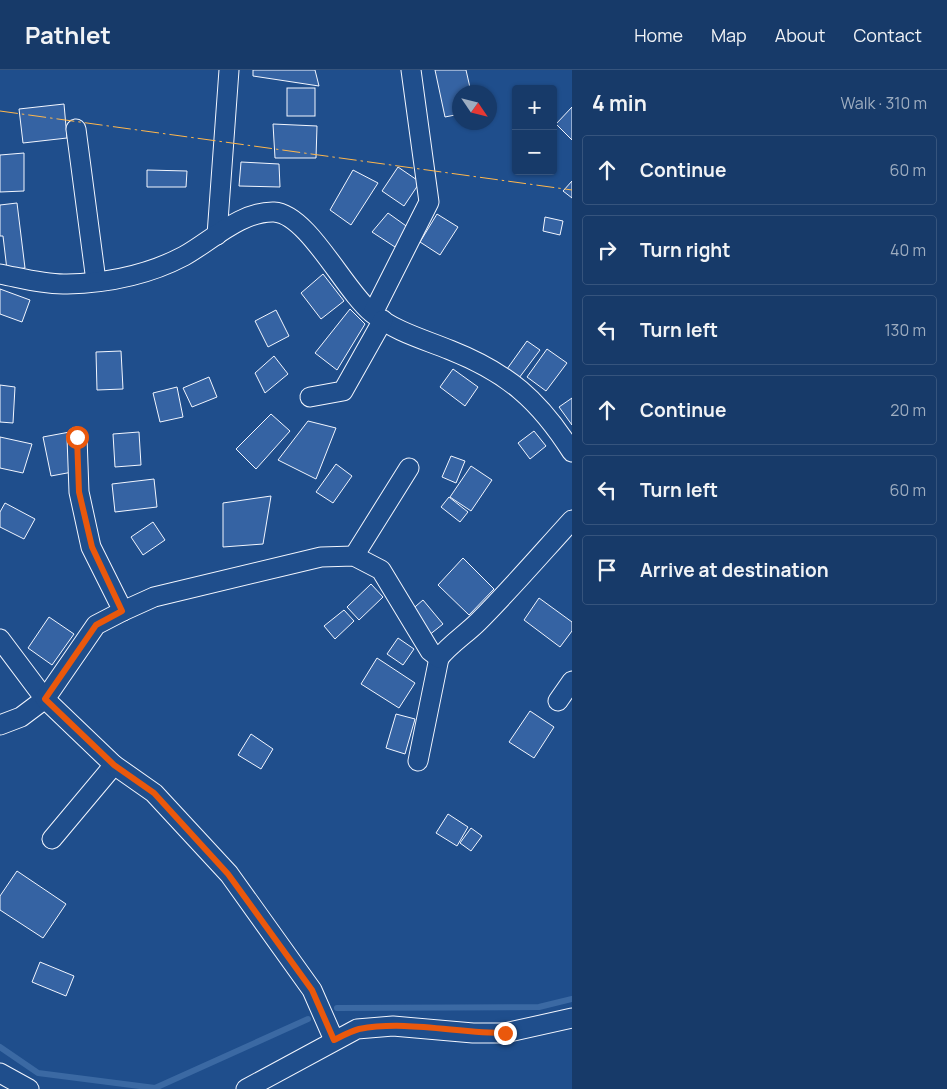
<!DOCTYPE html>
<html lang="en">
<head>
<meta charset="utf-8">
<style>
  body { margin:0; font-family:Manrope,sans-serif; background:#20416f; color:#f1f3f6 }
  .controls { position:absolute; right:15px; top:15px; display:grid; overflow:hidden; border-radius:5px; box-shadow:0 1px 4px #0004 }
  .controls button { width:45px; height:45px; display:grid; place-items:center; padding:0; border:0; border-bottom:1px solid #36547d; background:#173a69; color:#f1f3f6; font:25px sans-serif }
  .compass { position:absolute; left:452px; top:15px; width:45px; height:45px; border-radius:50%; background:#173a69; box-shadow:0 1px 4px #0004; rotate:125deg }
  .stop { position:absolute; width:15px; height:15px; margin:-11px; border:4px solid #ea580c; border-radius:50%; background:#fff }
  .stop.end { background:#ea580c; border-color:#fff; box-shadow:0 1px 5px #0008 }
  .list { margin:0; padding:0; list-style:none }
  h2 { display:flex; justify-content:space-between; align-items:center; height:65px; margin:0; padding:0 20px; font-size:21px }
  h2 small { font-size:16px; font-weight:400; color:#9eadc0 }
  .list li { display:grid; grid-template-columns:32px 1fr auto; gap:15px; align-items:center; box-sizing:border-box; height:70px; margin:0 10px 10px; padding:0 10px; border:1px solid #36547d; border-radius:5px }
  .list b { display:block; font-size:19px; white-space:nowrap }
  .list em { font-size:16px; font-style:normal; color:#9eadc0 }
  .icon { flex:none; width:28px; height:28px; fill:none; stroke:currentColor; stroke-width:2; stroke-linecap:round; stroke-linejoin:round }
  .map { position:relative; flex:none; width:572px; height:1019px; overflow:hidden }
  header { display:flex; align-items:center; gap:30px; box-sizing:border-box; height:70px; padding:0 25px; background:#173a69; border-bottom:1px solid #36547d }
  header strong { font-size:24px }
  nav { display:flex; gap:28px; margin-inline-start:auto; font-size:18px }
  main { display:flex }
  aside { flex:1; background:#173a69 }
  .map>svg:first-child { display:block }
  .lines { fill:none; stroke-linecap:round; stroke-linejoin:round }
  .stream { stroke:#3b69a3; stroke-width:6 }
  .building { fill:#3563a3; stroke:#f2f6ff }
  .minor-casing { stroke:#f2f6ff; stroke-width:21 }
  .minor { stroke:#1f4e8c; stroke-width:19 }
  .power { stroke:#ffb74d; stroke-width:1; stroke-dasharray:18 4 2.5 4; stroke-linecap:butt }
  .route { stroke:#ea580c; stroke-width:6 }
</style>
</head>
<body>
<header>
<strong>Pathlet</strong>
<nav><a>Home</a><a>Map</a><a>About</a><a>Contact</a></nav>
</header>
<main>
<div class="map">
<svg width="572" height="1019" viewBox="0 0 572 1019">
  <rect width="100%" height="100%" fill="#1f4e8c"/>
  <g class="lines">
    <g class="stream">
      <path d="M337 938 539 937 572 929"/>
      <path d="M0 977 38 1003 155 1018 308 949"/>
    </g>
  </g>
  <g class="building">
    <path d="M253 0H315L319 16 253 6Z"/>
    <path d="M435 0H466L471 22H460V44L445 47Z"/>
    <rect x="287" y="18" width="28" height="28"/>
    <path d="M64 34 67 68 23 73 19 39Z"/>
    <path d="M572 37V70L556 54Z"/>
    <path d="M273 54 317 56 316 88H275Z"/>
    <path d="M24 83V121L0 122V85Z"/>
    <path d="M241 92 279 94 280 117 239 116Z"/>
    <path d="M398 97 420 112 404 136 382 121Z"/>
    <path d="M147 100 187 101 186 117H147Z"/>
    <path d="M353 100 378 113 351 155 330 140Z"/>
    <path d="M572 111V128L563 121Z"/>
    <path d="M17 133 25 198 7 200 3 166H0V135Z"/>
    <path d="M388 143 409 158 395 177 372 162Z"/>
    <path d="M437 144 458 157 440 185 420 172Z"/>
    <path d="M545 147 563 151 560 165 543 161Z"/>
    <path d="M323 204 344 231 321 249 301 223Z"/>
    <path d="M0 219 30 230 22 252 0 244Z"/>
    <path d="M350 239 365 254 337 300 315 283Z"/>
    <path d="M276 240 289 266 268 277 255 251Z"/>
    <path d="M527 271 540 280 519 308 507 299Z"/>
    <path d="M547 279 567 293 546 321 527 307Z"/>
    <path d="M121 281 123 319 97 320 96 282Z"/>
    <path d="M274 286 288 304 265 323 255 303Z"/>
    <path d="M453 299 478 317 465 336 440 317Z"/>
    <path d="M209 307 217 327 192 337 183 318Z"/>
    <path d="M0 315 15 317 13 353 0 352Z"/>
    <path d="M177 317 183 347 160 352 153 323Z"/>
    <path d="M572 328V355L559 337Z"/>
    <path d="M271 344 290 361 256 399 236 379Z"/>
    <path d="M308 351 336 358 316 409 278 390Z"/>
    <path d="M75 361 83 400 51 406 43 367Z"/>
    <path d="M534 361 546 376 530 389 518 373Z"/>
    <path d="M139 362 141 395 115 397 113 364Z"/>
    <path d="M0 367 32 374 23 403 0 398Z"/>
    <path d="M451 386 465 391 456 413 442 407Z"/>
    <path d="M336 394 352 406 333 433 316 422Z"/>
    <path d="M471 396 492 410 471 441 450 427Z"/>
    <path d="M154 409 157 437 115 442 112 414Z"/>
    <path d="M271 426 263 474 223 477V433Z"/>
    <path d="M449 427 468 442 460 452 441 437Z"/>
    <path d="M5 433 35 449 24 469 0 457V442Z"/>
    <path d="M153 452 165 470 143 485 131 467Z"/>
    <path d="M463 488 494 519 469 545 438 515Z"/>
    <path d="M371 514 383 527 359 550 347 537Z"/>
    <path d="M539 528 572 552V561L560 577 524 550Z"/>
    <path d="M423 530 443 554 428 566 409 542Z"/>
    <path d="M344 540 354 551 335 569 324 556Z"/>
    <path d="M49 547 74 564 52 595 28 578Z"/>
    <path d="M398 568 414 579 403 595 387 584Z"/>
    <path d="M377 588 415 613 399 638 361 614Z"/>
    <path d="M530 641 554 657 534 688 509 672Z"/>
    <path d="M396 644 415 649 405 684 386 678Z"/>
    <path d="M251 664 273 679 261 699 238 685Z"/>
    <path d="M448 744 468 757 457 776 436 763Z"/>
    <path d="M471 758 482 766 471 781 460 773Z"/>
    <path d="M17 801 66 834 43 868 0 840V826Z"/>
    <path d="M40 892 74 906 66 926 32 912Z"/>
  </g>
  <g class="lines">
    <defs>
      <g id="minor">
        <path d="M76 59 96 211"/>
        <path d="M217 165 229 0"/>
        <path d="M0 204C21 208 46 215 67 214 108 213 148 205 184 186 211 171 241 141 274 142 308 144 344 220 372 243 396 262 423 269 450 280 508 303 539 330 572 382"/>
        <path d="M373 243 429 132 411 0"/>
        <path d="M310 327 343 321 383 250"/>
        <path d="M77 367 79 422 91 477 123 541"/>
        <path d="M354 486 409 398"/>
        <path d="M0 569 45 629 21 647 0 655"/>
        <path d="M558 631 572 611"/>
        <path d="M418 691 439 588"/>
        <path d="M52 769 114 695"/>
        <path d="M334 970 312 920 229 804 154 723 114 695 45 629 96 555 123 541 154 527 321 487 354 486 381 500 430 581 439 588C449 575 466 564 478 552 511 519 541 484 572 450"/>
        <path d="M0 1003 29 1019"/>
        <path d="M246 1019 357 959 393 956 473 963H505L572 948"/>
      </g>
    </defs>
    <use href="#minor" class="minor-casing"/>
    <use href="#minor" class="minor"/>
    <path class="power" d="M0 41 572 120"/>
  </g>
  <g class="lines">
    <path class="route" d="M77 367 79 422 92 477 122 541 96 555 45 629 114 695 154 723 228 804 312 920 334 970C342 966 351 961 359 959 406 950 457 963 505 963"/>
  </g>
</svg>
<div class="controls">
<button>+</button>
<button>−</button>
</div>
<svg class="compass" viewBox="-18 -18 36 36"><path d="M0-13l5 13h-10z" fill="#e53935"/><path d="M0 13l5-13h-10z" fill="#9eadc0"/></svg>
<div class="stop" style="left:77px;top:367px"></div>
<div class="stop end" style="left:505px;top:963px"></div>
</div>
<aside>
<h2>4 min<small>Walk · 310 m</small></h2>
<ul class="list">
<li><svg class="icon" aria-label="ahead" viewBox="0 0 24 24"><path d="M12 20V5M6 11l6-6 6 6"/></svg><div><b>Continue</b></div><em>60 m</em></li>
<li><svg class="icon" aria-label="right" viewBox="0 0 24 24"><path d="M7 20v-9h11M14 6l5 5-5 5"/></svg><div><b>Turn right</b></div><em>40 m</em></li>
<li><svg class="icon" aria-label="left" viewBox="0 0 24 24"><path d="M17 20v-9H6M10 6l-5 5 5 5"/></svg><div><b>Turn left</b></div><em>130 m</em></li>
<li><svg class="icon" aria-label="ahead" viewBox="0 0 24 24"><path d="M12 20V5M6 11l6-6 6 6"/></svg><div><b>Continue</b></div><em>20 m</em></li>
<li><svg class="icon" aria-label="left" viewBox="0 0 24 24"><path d="M17 20v-9H6M10 6l-5 5 5 5"/></svg><div><b>Turn left</b></div><em>60 m</em></li>
<li><svg class="icon" aria-label="arrive" viewBox="0 0 24 24"><path d="M6 21V4h12l-3 4 3 4H6"/></svg><div><b>Arrive at destination</b></div></li>
</ul>
</aside>
</main>
</body>
</html>
